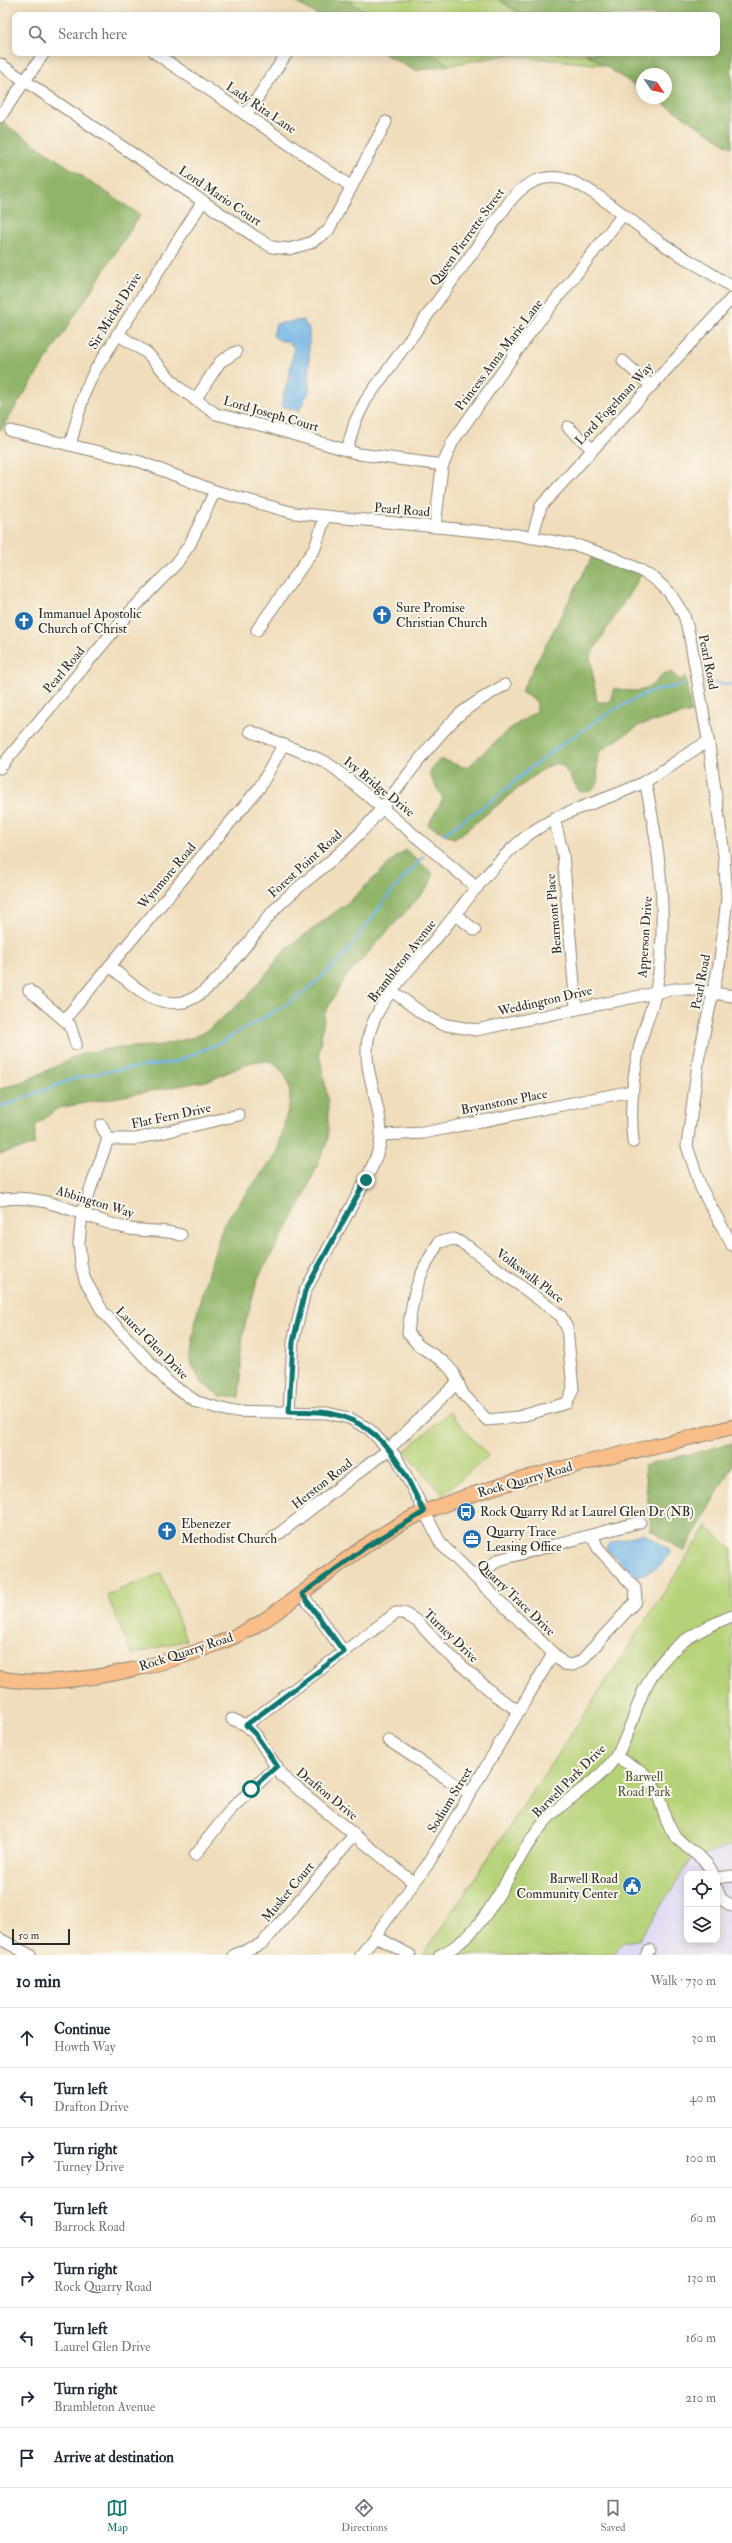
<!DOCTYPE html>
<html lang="en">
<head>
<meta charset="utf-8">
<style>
  body { margin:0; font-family:"IM FELL Double Pica",serif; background:#f6f6f7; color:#1f2937 }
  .controls { position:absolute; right:12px; bottom:12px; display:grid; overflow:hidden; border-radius:8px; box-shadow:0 2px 10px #0003 }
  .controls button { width:36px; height:36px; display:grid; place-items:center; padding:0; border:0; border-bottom:1px solid #e0e1e3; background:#fff; color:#1f2937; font:20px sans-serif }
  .compass { position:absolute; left:636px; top:68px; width:36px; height:36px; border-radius:50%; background:#fff; box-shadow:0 2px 10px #0003; rotate:124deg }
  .scale { position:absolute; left:12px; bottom:10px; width:58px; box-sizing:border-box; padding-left:4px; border:2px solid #2b2b2b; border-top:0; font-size:11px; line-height:14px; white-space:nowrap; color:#2b2b2b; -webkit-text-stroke:3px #fbf7ec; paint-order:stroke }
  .stop { position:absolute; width:12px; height:12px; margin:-9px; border:3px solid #0f766e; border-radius:50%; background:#fff }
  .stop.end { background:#0f766e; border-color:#fff; box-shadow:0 1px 4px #0008 }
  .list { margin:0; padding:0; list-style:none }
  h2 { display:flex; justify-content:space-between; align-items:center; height:52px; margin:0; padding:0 16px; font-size:17px }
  h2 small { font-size:13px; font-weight:400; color:#747a83 }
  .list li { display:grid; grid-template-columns:26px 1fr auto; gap:12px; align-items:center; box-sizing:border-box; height:60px; padding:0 16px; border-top:1px solid #e0e1e3 }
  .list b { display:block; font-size:15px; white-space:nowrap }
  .list p { margin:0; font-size:13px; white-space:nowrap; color:#747a83 }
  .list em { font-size:13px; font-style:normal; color:#747a83 }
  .icon { flex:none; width:22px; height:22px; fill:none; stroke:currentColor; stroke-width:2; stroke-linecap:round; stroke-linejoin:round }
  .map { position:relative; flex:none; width:732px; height:1955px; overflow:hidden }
  .search { position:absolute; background:#fff; box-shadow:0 2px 10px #0003; left:12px; right:12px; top:12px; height:44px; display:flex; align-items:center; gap:10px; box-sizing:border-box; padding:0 14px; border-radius:8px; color:#747a83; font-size:15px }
  .sheet { height:532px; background:#fff }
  nav { display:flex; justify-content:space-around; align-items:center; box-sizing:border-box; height:56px; border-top:1px solid #e0e1e3; background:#fff; font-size:11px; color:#747a83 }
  nav a { display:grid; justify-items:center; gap:2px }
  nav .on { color:#0f766e }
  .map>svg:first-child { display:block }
  .built { fill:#ded5f5; fill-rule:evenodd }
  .green { fill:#b6d278; stroke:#707e52 }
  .forest { fill:#90b468; stroke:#5e704a }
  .water { fill:#70b4e6; stroke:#4e7088 }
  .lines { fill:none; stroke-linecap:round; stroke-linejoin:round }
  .stream { stroke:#70b4e6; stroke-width:2.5 }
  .minor-casing { stroke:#8e8474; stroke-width:13 }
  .major-casing { stroke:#8e8474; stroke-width:16 }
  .minor { stroke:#fff; stroke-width:11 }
  .major { stroke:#f8bd89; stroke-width:14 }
  .route { stroke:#0f766e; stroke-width:5 }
  .labels { text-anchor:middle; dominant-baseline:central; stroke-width:4; stroke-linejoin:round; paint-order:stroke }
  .street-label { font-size:13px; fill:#2b2b2b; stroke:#fbf7ec }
  .poi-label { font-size:13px; fill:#2b2b2b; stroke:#fbf7ec; text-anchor:start }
  .park-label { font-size:13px; fill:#4e553e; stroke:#fbf7ec }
</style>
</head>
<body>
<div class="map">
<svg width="732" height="1955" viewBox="0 0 732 1955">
  <rect width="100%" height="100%" fill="#fbf7ec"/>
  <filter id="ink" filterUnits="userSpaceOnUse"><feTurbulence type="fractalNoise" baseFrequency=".025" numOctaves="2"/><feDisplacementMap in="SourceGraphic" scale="8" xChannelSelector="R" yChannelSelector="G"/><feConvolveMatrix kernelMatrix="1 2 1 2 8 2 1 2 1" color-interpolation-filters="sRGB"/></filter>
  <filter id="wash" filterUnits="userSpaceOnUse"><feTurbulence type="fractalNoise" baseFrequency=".012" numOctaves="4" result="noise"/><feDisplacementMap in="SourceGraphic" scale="16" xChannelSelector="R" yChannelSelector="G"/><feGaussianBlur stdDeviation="0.9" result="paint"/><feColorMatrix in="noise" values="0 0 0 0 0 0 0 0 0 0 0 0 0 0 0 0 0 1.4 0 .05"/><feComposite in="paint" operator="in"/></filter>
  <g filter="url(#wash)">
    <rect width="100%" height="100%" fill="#f0ddbc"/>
    <path class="built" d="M732 1845V1955H614L623 1942 639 1940 691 1859ZM687 1874H717V1940H687Z"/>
    <g class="green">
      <path d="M348 0H499L523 15H371Z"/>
      <path d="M430 53H585L604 65 507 55 449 65Z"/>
      <path d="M449 1412 488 1456 443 1495 405 1451Z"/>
      <path d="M707 1526 732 1550V1845L691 1859 639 1940 623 1942 614 1955H423L588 1709Z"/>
      <path d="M161 1573 186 1640 132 1654 107 1595Z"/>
    </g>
    <g class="forest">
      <path d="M292 0H348L371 15H318Z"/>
      <path d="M499 0H732V148L655 98H666V74H642V90L585 53H717V15H523Z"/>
      <path d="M383 53H430L449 65 415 71Z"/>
      <path d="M0 121 140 215 0 431Z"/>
      <path d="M592 557 641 575 590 656 597 702H609L615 688C637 694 649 692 663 674L671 672 680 680 685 676 691 712 640 725 600 751 597 760 598 783C594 791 587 793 579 791L563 766 555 763 539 772 455 839 428 825 443 799 429 774 439 760C450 759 457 768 468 767L508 730 537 711V702L521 692Z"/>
      <path d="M406 850 433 874 429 886 344 979 325 1013 319 1052 328 1100V1140L302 1201 258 1278 243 1332 239 1398 220 1396 201 1382 190 1361 194 1328 203 1288 224 1223 277 1153 290 1101 289 1083 282 1071 270 1061 251 1062 211 1080 58 1108 36 1125 34 1145 0 1154V1089L27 1080 82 1054 108 1049 161 1045 195 1037 209 1029 247 997 286 949 351 900 396 857Z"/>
      <path d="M732 1443V1466L684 1552 651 1530 644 1466Z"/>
    </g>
    <g class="water">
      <path d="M303 320 309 329V391L299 411 283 406 282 401 289 376 294 347 287 341H281L273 336 276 324Z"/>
      <path d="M644 1533 669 1549 670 1553C664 1566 650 1572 637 1576L606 1549 610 1543Z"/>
    </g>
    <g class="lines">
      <g class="stream">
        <path d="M711 682 732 685"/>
        <path d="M444 834 498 796 529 769 571 738 610 712 648 692 683 685"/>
        <path d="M0 1107 73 1079 109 1071 175 1062 219 1043 291 1002 313 985 343 957 392 891 423 857"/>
      </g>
    </g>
  </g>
  <g filter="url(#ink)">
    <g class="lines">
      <defs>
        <g id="minor">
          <path d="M155 53 352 187"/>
          <path d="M0 64 254 236 272 247 289 249 310 243 328 231 386 122"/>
          <path d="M246 115 287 53"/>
          <path d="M0 117 44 53"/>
          <path d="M117 334 147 353 178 387 216 414 272 428 359 454 443 465"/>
          <path d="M623 361 651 386"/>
          <path d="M195 400 220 362 236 352"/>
          <path d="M568 427 592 449"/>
          <path d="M11 431 141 462 215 491"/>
          <path d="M70 445 84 394 94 372 203 201"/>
          <path d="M347 450 355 422 366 400 510 201C522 186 539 175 560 178 588 182 635 225 660 242 683 258 709 271 732 287"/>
          <path d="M435 527 442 467 453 441 532 330 622 216"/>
          <path d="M532 538 541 506 732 298"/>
          <path d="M257 630 315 548 325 517"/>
          <path d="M250 731 324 761 337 770 477 888"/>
          <path d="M0 768 127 615 176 564 190 544 215 491 294 513 518 535 579 546 614 558 640 570 656 580 669 592 684 615 690 638 709 745 724 856 727 898 720 960 699 1056 687 1146 701 1188 732 1245"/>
          <path d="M554 818 563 854 576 1008"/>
          <path d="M456 915 475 930"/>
          <path d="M110 966C131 984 153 1007 183 1002 214 996 254 932 276 908 299 884 328 866 351 842 391 804 419 753 459 715 473 703 489 694 505 685"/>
          <path d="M29 990 70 1025 76 1044"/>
          <path d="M392 991 423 1014 441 1024 476 1030 674 989H691L732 996"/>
          <path d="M65 1019 260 787 283 745"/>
          <path d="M101 1125 108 1139 82 1213 79 1243 81 1264 85 1280 103 1312 169 1383 197 1402 230 1411 327 1413 349 1418 369 1429 397 1458 441 1544 564 1664 573 1665 582 1660 636 1601 635 1588 598 1548 592 1535"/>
          <path d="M381 1135 423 1133 632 1091"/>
          <path d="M108 1139H135L239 1115"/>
          <path d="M633 1142C630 1111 632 1080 639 1049 643 1029 652 1010 656 991 669 920 660 850 645 781"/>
          <path d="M0 1200C46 1191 86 1220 130 1229 148 1232 164 1229 181 1235"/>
          <path d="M454 1239 467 1246 561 1316 567 1328 573 1389 567 1403 518 1417 487 1420 463 1394 453 1372 444 1362 418 1345 408 1333C413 1291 417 1278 439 1242Z"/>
          <path d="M289 1411 293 1342 305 1291 366 1180C372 1167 381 1149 381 1134 381 1099 359 1067 370 1031 380 998 408 972 429 947 460 911 487 868 524 838 560 809 606 802 646 781 667 769 686 753 708 742"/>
          <path d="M272 1539 389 1449 458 1382"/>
          <path d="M476 1578 498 1560 640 1522"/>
          <path d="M302 1594 344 1652"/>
          <path d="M232 1719 246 1725 256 1735 282 1776 414 1883"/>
          <path d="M246 1725 396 1613H404L418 1622 442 1648 496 1696 519 1711"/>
          <path d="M388 1740 470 1794"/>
          <path d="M616 1757C627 1763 641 1769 649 1779 663 1795 661 1819 676 1837 687 1850 707 1858 713 1874"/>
          <path d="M195 1855 232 1808 277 1766"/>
          <path d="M717 1878 732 1876"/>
          <path d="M717 1889 721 1899 732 1906"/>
          <path d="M375 1936 410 1955"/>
          <path d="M0 1939 30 1955"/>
          <path d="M234 1955 261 1944 271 1934 354 1835"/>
          <path d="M361 1955 428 1864 553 1654"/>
          <path d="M440 1955C495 1930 511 1855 551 1815 571 1795 601 1780 616 1756 629 1736 634 1713 643 1692 663 1650 690 1633 732 1616"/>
          <path d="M646 1955 649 1950"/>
        </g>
        <path id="major" d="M0 1678C66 1693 207 1658 263 1621 315 1587 370 1534 427 1511 525 1472 630 1454 732 1427"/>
      </defs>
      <use href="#minor" class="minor-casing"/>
      <use href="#major" class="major-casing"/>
      <use href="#minor" class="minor"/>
      <use href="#major" class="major"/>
    </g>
  </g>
  <g class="lines" filter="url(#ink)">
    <path class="route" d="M251 1789 277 1766 256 1735 246 1725 344 1652 302 1594 366 1547 424 1512C402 1467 384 1424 329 1413 316 1411 302 1412 289 1411L293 1342 305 1291 366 1180"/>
  </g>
  <defs>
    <symbol id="church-disc" viewBox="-11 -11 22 22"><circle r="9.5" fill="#1f6fb2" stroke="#fbf7ec"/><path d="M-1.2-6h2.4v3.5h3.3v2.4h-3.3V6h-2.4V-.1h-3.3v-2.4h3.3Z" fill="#fff"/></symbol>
    <symbol id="bus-disc" viewBox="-11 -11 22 22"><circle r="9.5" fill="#1f6fb2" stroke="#fbf7ec"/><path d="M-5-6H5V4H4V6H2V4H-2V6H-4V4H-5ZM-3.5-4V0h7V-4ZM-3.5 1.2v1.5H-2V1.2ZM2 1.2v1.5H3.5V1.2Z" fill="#fff"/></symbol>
    <symbol id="office-disc" viewBox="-11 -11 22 22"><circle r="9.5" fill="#1f6fb2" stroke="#fbf7ec"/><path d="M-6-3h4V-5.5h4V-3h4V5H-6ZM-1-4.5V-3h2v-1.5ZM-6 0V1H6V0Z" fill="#fff"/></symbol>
    <symbol id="civic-disc" viewBox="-11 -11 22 22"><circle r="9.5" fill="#1f6fb2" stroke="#fbf7ec"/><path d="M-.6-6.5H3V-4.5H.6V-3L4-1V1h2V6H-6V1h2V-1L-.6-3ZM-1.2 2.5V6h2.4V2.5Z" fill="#fff"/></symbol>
  </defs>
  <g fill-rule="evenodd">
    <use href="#church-disc" x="371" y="604" width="22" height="22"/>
    <use href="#church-disc" x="13" y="610" width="22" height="22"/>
    <use href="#bus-disc" x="455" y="1501" width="22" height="22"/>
    <use href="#church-disc" x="156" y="1520" width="22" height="22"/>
    <use href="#office-disc" x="461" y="1528" width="22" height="22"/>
    <use href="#civic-disc" x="621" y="1875" width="22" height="22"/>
  </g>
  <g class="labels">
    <g class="street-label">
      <text transform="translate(261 108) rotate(34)">Lady Rita Lane</text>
      <text transform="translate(220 196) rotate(34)">Lord Mario Court</text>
      <text transform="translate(467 237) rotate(-54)">Queen Pierrette Street</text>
      <text transform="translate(115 311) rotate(-58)">Sir Michel Drive</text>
      <text transform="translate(499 355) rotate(-53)">Princess Anna Marie Lane</text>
      <text transform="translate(614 404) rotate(-47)">Lord Fogelman Way</text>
      <text transform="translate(271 414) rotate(16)">Lord Joseph Court</text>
      <text transform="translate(402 510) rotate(5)">Pearl Road</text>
      <text transform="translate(708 662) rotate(79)">Pearl Road</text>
      <text transform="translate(64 670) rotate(-50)">Pearl Road</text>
      <text transform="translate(379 787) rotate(39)">Ivy Bridge Drive</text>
      <text transform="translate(305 864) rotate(-42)">Forest Point Road</text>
      <text transform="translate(167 876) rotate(-50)">Wynmore Road</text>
      <text transform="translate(554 914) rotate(-95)">Bearmont Place</text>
      <text transform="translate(645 937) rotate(-86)">Apperson Drive</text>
      <text transform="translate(402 961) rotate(-52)">Brambleton Avenue</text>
      <text transform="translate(701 982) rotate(-79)">Pearl Road</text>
      <text transform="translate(545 1001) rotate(-13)">Weddington Drive</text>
      <text transform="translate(504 1102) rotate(-11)">Bryanstone Place</text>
      <text transform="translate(171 1116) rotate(-12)">Flat Fern Drive</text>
      <text transform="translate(95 1202) rotate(17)">Abbington Way</text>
      <text transform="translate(530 1276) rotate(37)">Volkswalk Place</text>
      <text transform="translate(152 1343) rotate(45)">Laurel Glen Drive</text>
      <text transform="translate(525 1480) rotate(-16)">Rock Quarry Road</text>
      <text transform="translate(322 1484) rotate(-38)">Herston Road</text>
      <text transform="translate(516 1598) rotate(44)">Quarry Trace Drive</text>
      <text transform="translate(451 1636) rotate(44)">Turney Drive</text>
      <text transform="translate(186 1652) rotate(-18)">Rock Quarry Road</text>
      <text transform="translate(569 1781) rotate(-45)">Barwell Park Drive</text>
      <text transform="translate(327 1794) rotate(39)">Drafton Drive</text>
      <text transform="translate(450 1800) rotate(-59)">Sodium Street</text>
      <text transform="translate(288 1892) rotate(-50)">Musket Court</text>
    </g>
    <g class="poi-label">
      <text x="396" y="608">Sure Promise<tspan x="396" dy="15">Christian Church</tspan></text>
      <text x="38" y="614">Immanuel Apostolic<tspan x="38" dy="15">Church of Christ</tspan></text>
      <text x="480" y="1512">Rock Quarry Rd at Laurel Glen Dr (NB)</text>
      <text x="181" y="1524">Ebenezer<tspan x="181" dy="15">Methodist Church</tspan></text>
      <text x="486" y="1532">Quarry Trace<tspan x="486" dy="15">Leasing Office</tspan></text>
      <text x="618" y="1879" text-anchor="end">Barwell Road<tspan x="618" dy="15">Community Center</tspan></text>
    </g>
    <g class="park-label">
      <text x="644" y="1777">Barwell<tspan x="644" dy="15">Road Park</tspan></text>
    </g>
  </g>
</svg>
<div class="controls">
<button><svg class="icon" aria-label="locate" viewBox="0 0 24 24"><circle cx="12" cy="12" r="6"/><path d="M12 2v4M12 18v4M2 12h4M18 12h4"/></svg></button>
<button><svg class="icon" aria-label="layers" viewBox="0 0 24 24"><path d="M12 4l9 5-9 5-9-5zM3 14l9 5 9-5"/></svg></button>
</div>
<svg class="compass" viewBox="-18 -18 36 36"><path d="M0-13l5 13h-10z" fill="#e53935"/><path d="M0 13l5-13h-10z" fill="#747a83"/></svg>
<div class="scale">50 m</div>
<div class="stop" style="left:251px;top:1789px"></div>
<div class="stop end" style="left:366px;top:1180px"></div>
<div class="search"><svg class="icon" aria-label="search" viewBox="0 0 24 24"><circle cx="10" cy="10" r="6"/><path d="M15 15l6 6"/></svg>Search here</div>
</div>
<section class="sheet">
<h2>10 min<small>Walk · 730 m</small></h2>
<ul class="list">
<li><svg class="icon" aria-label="ahead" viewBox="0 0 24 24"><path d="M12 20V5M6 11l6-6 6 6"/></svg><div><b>Continue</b><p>Howth Way</p></div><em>30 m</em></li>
<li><svg class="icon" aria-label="left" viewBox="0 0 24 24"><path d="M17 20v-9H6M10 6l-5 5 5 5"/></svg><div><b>Turn left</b><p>Drafton Drive</p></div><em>40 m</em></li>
<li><svg class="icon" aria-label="right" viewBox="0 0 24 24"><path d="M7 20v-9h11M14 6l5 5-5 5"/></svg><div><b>Turn right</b><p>Turney Drive</p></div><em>100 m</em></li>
<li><svg class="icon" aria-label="left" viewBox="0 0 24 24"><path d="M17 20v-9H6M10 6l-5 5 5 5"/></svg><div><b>Turn left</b><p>Barrock Road</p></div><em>60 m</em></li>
<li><svg class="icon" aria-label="right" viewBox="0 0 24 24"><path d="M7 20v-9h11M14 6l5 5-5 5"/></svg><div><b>Turn right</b><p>Rock Quarry Road</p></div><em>130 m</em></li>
<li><svg class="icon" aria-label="left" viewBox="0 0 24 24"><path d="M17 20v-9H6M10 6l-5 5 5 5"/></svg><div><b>Turn left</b><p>Laurel Glen Drive</p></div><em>160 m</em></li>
<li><svg class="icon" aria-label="right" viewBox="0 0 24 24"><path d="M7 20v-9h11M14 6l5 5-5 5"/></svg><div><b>Turn right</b><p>Brambleton Avenue</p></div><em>210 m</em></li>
<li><svg class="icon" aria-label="arrive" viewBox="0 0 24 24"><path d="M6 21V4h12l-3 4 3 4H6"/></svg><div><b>Arrive at destination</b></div></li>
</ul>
</section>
<nav>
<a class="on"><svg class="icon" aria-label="map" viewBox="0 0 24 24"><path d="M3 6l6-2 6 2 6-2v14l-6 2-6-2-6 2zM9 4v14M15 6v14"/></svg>Map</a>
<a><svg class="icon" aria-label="directions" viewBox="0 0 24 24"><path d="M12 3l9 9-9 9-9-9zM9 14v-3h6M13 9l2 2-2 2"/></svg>Directions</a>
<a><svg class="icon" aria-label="saved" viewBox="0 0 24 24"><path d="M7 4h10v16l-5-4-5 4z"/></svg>Saved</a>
</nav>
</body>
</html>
